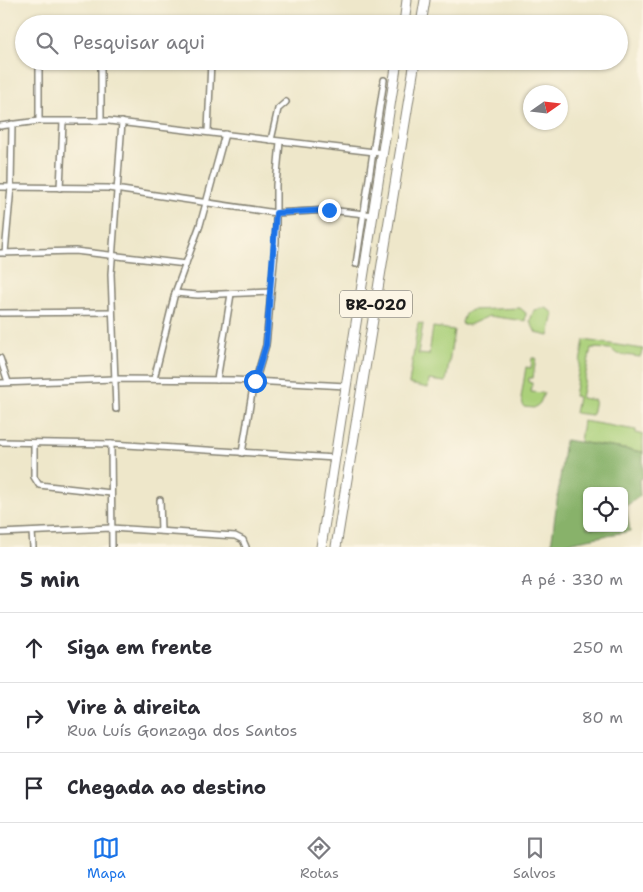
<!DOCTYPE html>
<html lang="pt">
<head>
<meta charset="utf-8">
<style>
  body { margin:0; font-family:"Shantell Sans",sans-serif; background:#f7f7f7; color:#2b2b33 }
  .controls { position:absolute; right:15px; bottom:15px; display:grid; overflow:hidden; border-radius:8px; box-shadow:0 1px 4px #0004 }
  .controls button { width:45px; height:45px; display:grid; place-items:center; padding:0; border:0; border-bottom:1px solid #e1e1e2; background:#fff; color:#2b2b33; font:25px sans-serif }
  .compass { position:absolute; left:523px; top:85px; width:45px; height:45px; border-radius:50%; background:#fff; box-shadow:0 1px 4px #0004; rotate:76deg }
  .stop { position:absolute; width:15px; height:15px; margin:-11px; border:4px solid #1a73e8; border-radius:50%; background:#fff }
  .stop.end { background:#1a73e8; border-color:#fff; box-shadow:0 1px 5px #0008 }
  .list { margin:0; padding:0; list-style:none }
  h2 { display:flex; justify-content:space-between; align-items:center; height:65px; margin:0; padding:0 20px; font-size:21px }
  h2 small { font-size:16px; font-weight:400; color:#7c7c81 }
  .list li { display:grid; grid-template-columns:32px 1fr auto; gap:15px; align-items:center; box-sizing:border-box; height:70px; padding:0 20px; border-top:1px solid #e1e1e2 }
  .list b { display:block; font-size:19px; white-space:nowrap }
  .list p { margin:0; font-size:16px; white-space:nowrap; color:#7c7c81 }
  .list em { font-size:16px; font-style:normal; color:#7c7c81 }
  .icon { flex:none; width:28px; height:28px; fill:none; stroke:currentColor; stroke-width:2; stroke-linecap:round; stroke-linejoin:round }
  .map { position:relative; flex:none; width:643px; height:547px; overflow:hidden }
  .search { position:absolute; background:#fff; box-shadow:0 1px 4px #0004; left:15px; right:15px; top:15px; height:55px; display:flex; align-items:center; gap:12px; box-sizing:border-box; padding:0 18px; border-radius:28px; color:#7c7c81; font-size:19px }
  .sheet { height:275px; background:#fff }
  nav { display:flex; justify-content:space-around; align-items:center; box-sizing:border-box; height:70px; border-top:1px solid #e1e1e2; background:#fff; font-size:14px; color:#7c7c81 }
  nav a { display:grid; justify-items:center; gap:2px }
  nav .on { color:#1a73e8 }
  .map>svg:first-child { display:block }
  .green { fill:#abd07a; stroke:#64764b }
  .forest { fill:#88b26a; stroke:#526743; fill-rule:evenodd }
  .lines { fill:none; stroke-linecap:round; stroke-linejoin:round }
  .minor-casing { stroke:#858273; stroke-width:8 }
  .trunk-casing { stroke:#858273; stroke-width:11 }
  .minor { stroke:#fff; stroke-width:5 }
  .trunk { stroke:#fff; stroke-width:9 }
  .route { stroke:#1a73e8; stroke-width:6 }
  .labels { text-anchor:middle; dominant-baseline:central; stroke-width:4; stroke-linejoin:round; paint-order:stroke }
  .shield { fill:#fcf5e5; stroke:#5f5d58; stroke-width:1 }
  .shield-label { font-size:16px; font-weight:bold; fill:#1c1c1c }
</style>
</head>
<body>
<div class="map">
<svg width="643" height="547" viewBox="0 0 643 547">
  <rect width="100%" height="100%" fill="#fcf5e5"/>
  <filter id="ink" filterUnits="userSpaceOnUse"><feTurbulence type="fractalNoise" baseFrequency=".02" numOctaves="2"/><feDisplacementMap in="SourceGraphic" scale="10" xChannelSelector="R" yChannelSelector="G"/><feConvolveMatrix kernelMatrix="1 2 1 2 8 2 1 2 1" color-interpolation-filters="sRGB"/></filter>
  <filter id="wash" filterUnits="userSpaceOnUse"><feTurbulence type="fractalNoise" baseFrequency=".0096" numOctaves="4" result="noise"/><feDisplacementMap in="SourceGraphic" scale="20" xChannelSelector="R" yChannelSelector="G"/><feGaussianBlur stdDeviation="1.12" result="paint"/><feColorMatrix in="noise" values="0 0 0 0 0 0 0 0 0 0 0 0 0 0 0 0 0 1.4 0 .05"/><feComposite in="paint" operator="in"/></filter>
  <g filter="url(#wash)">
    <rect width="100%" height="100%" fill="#eee7ca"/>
    <g class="green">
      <path d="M520 308 526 313 525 321 489 316 469 325H463L462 322 465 314 471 310Z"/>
      <path d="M546 308 554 313 549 336 536 333 530 321 534 310Z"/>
      <path d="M418 323 423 324 418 354 429 355 433 327 454 330 446 382 429 380 428 388 409 384Z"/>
      <path d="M584 340 643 349 640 357 617 354 611 349 591 348 581 398 595 400 592 415 575 413 578 397 574 396Z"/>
      <path d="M532 358H536L533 378H529L528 382 532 383 531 392 544 393 540 403 534 408 524 407 521 398 526 367 531 368Z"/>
      <path d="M583 421 636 430V433L643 435V452L580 442Z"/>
    </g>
    <path class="forest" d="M565 440 643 452V478L639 479 640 496 626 506 630 531 551 546ZM587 491H624V528H587Z"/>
  </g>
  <g filter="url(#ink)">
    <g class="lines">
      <defs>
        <g id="minor">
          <path d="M40 24 47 20 85 24"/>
          <path d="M39 61V121"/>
          <path d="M101 61V121"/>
          <path d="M0 126 39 121H109L383 153"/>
          <path d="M208 131 211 61"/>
          <path d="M271 140 278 109 286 102"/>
          <path d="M0 187 108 188 276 213 329 210 374 215"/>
          <path d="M60 188 63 122"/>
          <path d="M0 253 75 251 186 264"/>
          <path d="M5 253 11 187 12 124"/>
          <path d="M356 264 384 80"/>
          <path d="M175 293 198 295 271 292"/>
          <path d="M0 313 112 312"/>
          <path d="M0 358 8 382"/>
          <path d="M154 379 175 293 200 225 225 134"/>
          <path d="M217 380 231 294"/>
          <path d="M0 383 115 379 233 380 346 386"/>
          <path d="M116 409 111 274 122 122"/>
          <path d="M0 442 111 444 335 458"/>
          <path d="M34 443V477L39 485 111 493"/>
          <path d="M111 444 112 547"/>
          <path d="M242 453 252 393 266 345 276 242V185L280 142"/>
          <path d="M160 500 161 531"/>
          <path d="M32 532 33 547"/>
          <path d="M0 533 111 528 235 536 243 540 246 547"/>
        </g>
        <g id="trunk">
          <path d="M404 24 407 0"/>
          <path d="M421 24 425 0"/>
          <path d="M321 547 397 61"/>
          <path d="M336 547 415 61"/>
        </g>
      </defs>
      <use href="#minor" class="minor-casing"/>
      <use href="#trunk" class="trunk-casing"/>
      <use href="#minor" class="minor"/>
      <use href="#trunk" class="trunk"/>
    </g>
  </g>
  <g class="lines" filter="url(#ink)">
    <path class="route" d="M255 381 266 345 276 213 329 210"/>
  </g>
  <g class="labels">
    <rect class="shield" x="340" y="290.5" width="72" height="27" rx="4"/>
    <g class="shield-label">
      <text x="376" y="304">BR-020</text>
    </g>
  </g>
</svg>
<div class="controls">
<button><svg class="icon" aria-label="locate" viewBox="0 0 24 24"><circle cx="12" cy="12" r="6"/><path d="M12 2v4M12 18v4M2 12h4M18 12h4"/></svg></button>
</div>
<svg class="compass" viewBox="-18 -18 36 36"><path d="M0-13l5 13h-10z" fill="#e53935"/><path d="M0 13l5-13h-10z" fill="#7c7c81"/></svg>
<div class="stop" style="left:255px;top:381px"></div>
<div class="stop end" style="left:329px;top:210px"></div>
<div class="search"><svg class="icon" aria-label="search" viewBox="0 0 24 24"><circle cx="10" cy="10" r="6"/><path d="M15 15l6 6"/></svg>Pesquisar aqui</div>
</div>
<section class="sheet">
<h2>5 min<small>A pé · 330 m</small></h2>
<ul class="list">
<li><svg class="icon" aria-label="ahead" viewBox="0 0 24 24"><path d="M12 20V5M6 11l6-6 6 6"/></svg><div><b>Siga em frente</b></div><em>250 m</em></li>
<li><svg class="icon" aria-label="right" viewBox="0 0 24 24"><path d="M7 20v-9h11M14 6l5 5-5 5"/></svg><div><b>Vire à direita</b><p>Rua Luís Gonzaga dos Santos</p></div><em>80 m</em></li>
<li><svg class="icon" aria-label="arrive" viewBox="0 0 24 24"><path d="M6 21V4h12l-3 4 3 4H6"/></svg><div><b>Chegada ao destino</b></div></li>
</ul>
</section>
<nav>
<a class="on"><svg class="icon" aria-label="map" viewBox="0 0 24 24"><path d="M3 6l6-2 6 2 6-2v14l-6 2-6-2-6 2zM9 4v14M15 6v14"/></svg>Mapa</a>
<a><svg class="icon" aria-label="directions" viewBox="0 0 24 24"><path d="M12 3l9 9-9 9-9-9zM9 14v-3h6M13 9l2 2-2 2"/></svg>Rotas</a>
<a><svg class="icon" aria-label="saved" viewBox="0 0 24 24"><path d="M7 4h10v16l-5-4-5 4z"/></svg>Salvos</a>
</nav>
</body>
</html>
